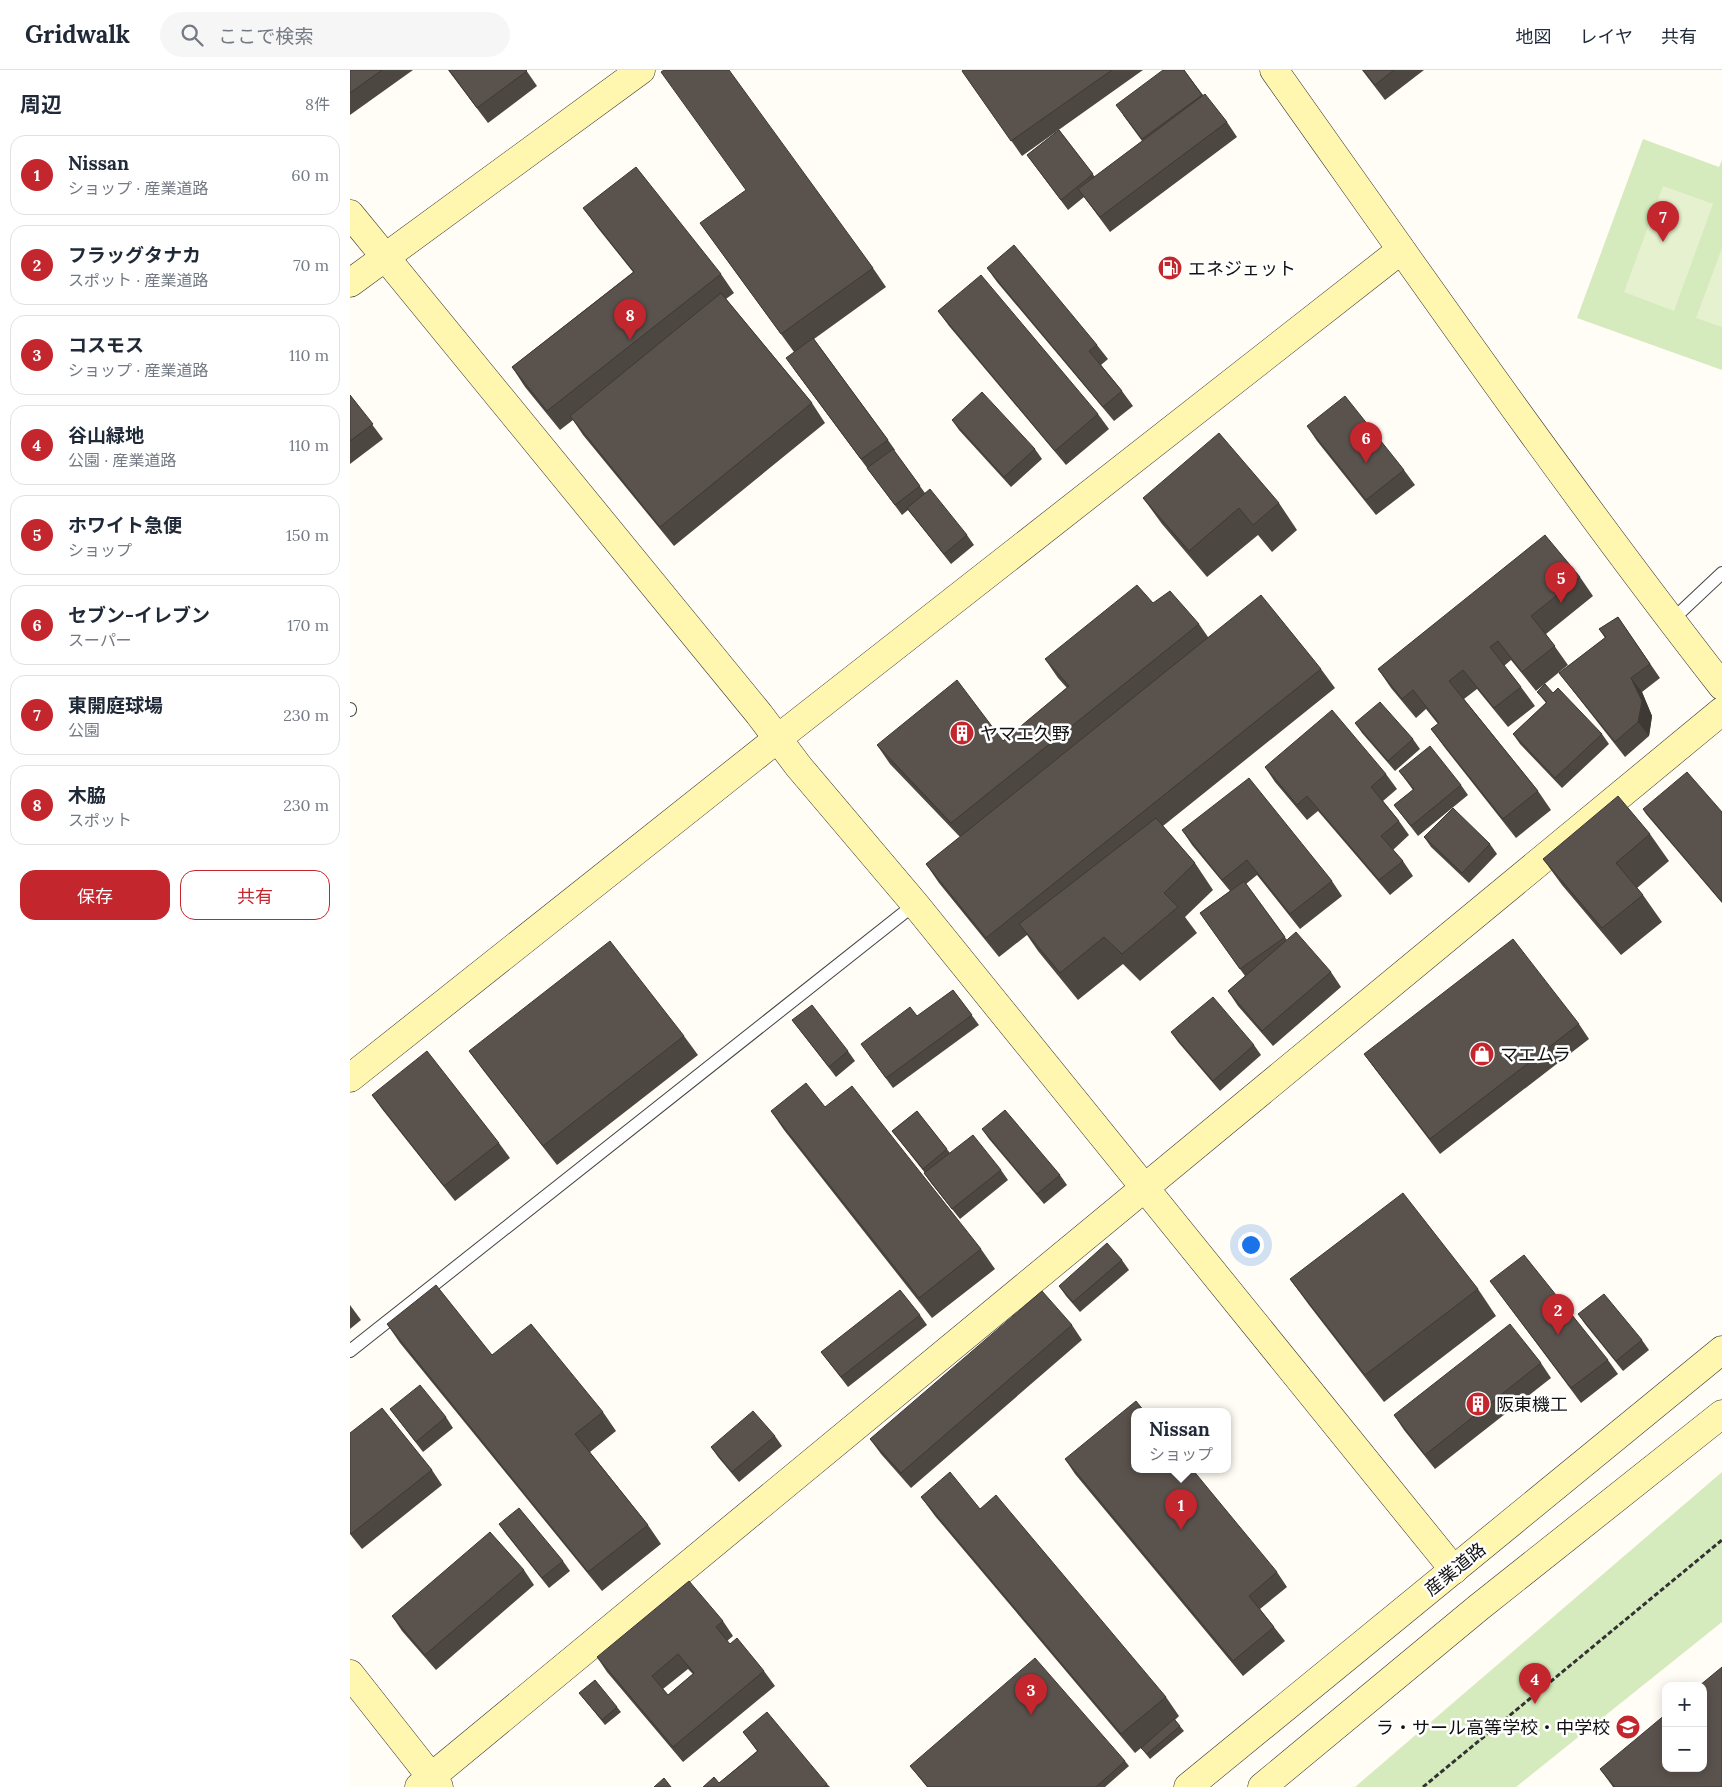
<!DOCTYPE html>
<html lang="ja">
<head>
<meta charset="utf-8">
<style>
  body { margin:0; font-family:Lora,"Noto Sans JP",serif; background:#f6f6f7; color:#1f2937 }
  .controls { position:absolute; right:15px; bottom:15px; display:grid; overflow:hidden; border-radius:10px; box-shadow:0 2px 12px #0003 }
  .controls button { width:45px; height:45px; display:grid; place-items:center; padding:0; border:0; border-bottom:1px solid #e0e1e3; background:#fff; color:#1f2937; font:25px sans-serif }
  .you { position:absolute; left:900px; top:1174px; width:18px; height:18px; margin:-12px; border:4px solid #fff; border-radius:50%; background:#1a73e8; box-shadow:0 0 0 8px #1a73e833 }
  .badge { display:grid; place-items:center; width:32px; height:32px; border-radius:50%; background:#c4262e; color:#fff; font-size:16px; font-weight:700 }
  .pin { position:absolute; translate:-50% -41px; filter:drop-shadow(0 1px 2px #0008) }
  .pin::after { content:''; position:absolute; top:26px; width:18px; height:15px; background:inherit; clip-path:polygon(0 0,100% 0,50% 100%) }
  .popup { position:absolute; left:781px; top:1338px; width:100px; height:65px; box-sizing:border-box; display:grid; place-content:center; border-radius:10px; background:#fff; filter:drop-shadow(0 1px 4px #0005); font-size:16px; white-space:nowrap; color:#747a83 }
  .popup b { font-size:19px; color:#1f2937 }
  .popup::after { content:''; position:absolute; left:50%; top:100%; margin-left:-10px; border:10px solid transparent; border-top-color:#fff }
  .list { margin:0; padding:0; list-style:none }
  h2 { display:flex; justify-content:space-between; align-items:center; height:65px; margin:0; padding:0 20px; font-size:21px }
  h2 small { font-size:16px; font-weight:400; color:#747a83 }
  .list li { display:grid; grid-template-columns:32px 1fr auto; gap:15px; align-items:center; box-sizing:border-box; height:80px; margin:0 10px 10px; padding:0 10px; border:1px solid #e0e1e3; border-radius:15px }
  .list b { display:block; font-size:19px; white-space:nowrap }
  .list p { margin:0; font-size:16px; white-space:nowrap; color:#747a83 }
  .list em { font-size:16px; font-style:normal; color:#747a83 }
  .actions { display:flex; gap:10px; padding:15px 20px }
  .actions a { flex:1; padding:11px 0; border:1px solid #c4262e; border-radius:15px; text-align:center; font-size:18px; color:#c4262e }
  .actions .main { background:#c4262e; color:#fff }
  .icon { flex:none; width:28px; height:28px; fill:none; stroke:currentColor; stroke-width:2; stroke-linecap:round; stroke-linejoin:round }
  .map { position:relative; flex:none; width:1372px; height:1717px; overflow:hidden }
  header { display:flex; align-items:center; gap:30px; box-sizing:border-box; height:70px; padding:0 25px; background:#fff; border-bottom:1px solid #e0e1e3 }
  header strong { font-size:24px }
  nav { display:flex; gap:28px; margin-inline-start:auto; font-size:18px }
  .search { width:350px; height:45px; background:#f6f6f7; display:flex; align-items:center; gap:12px; box-sizing:border-box; padding:0 18px; border-radius:28px; color:#747a83; font-size:19px }
  main { display:flex }
  aside { flex:1; background:#fff }
  .map>svg:first-child { display:block }
  .green { fill:#d5ebbd }
  .pitch { fill:#e6f2cf }
  .lines { fill:none; stroke-linecap:round; stroke-linejoin:round }
  .lane-casing { stroke:#444; stroke-width:14 }
  .secondary-casing { stroke:#333; stroke-width:29 }
  .path { stroke:#333; stroke-width:3; stroke-dasharray:5 2.5; stroke-linecap:butt }
  .lane { stroke:#fff; stroke-width:12 }
  .secondary { stroke:#fff6b0; stroke-width:28 }
  .wall { fill:#4d4742; fill-rule:evenodd }
  .shaded-wall { fill:#3f3936 }
  .building { fill:#5a524d; stroke:#3f3936; fill-rule:evenodd }
  .labels { text-anchor:middle; dominant-baseline:central; stroke-width:5; stroke-linejoin:round; paint-order:stroke }
  .poi-label { font-size:18px; fill:#111; stroke:#fff; text-anchor:start }
  .street-label { font-size:18px; fill:#111; stroke:#fff }
</style>
</head>
<body>
<header>
<strong>Gridwalk</strong>
<div class="search"><svg class="icon" aria-label="search" viewBox="0 0 24 24"><circle cx="10" cy="10" r="6"/><path d="M15 15l6 6"/></svg>ここで検索</div>
<nav><a>地図</a><a>レイヤ</a><a>共有</a></nav>
</header>
<main>
<aside>
<h2>周辺<small>8件</small></h2>
<ul class="list">
<li><span class="badge">1</span><div><b>Nissan</b><p>ショップ · 産業道路</p></div><em>60 m</em></li>
<li><span class="badge">2</span><div><b>フラッグタナカ</b><p>スポット · 産業道路</p></div><em>70 m</em></li>
<li><span class="badge">3</span><div><b>コスモス</b><p>ショップ · 産業道路</p></div><em>110 m</em></li>
<li><span class="badge">4</span><div><b>谷山緑地</b><p>公園 · 産業道路</p></div><em>110 m</em></li>
<li><span class="badge">5</span><div><b>ホワイト急便</b><p>ショップ</p></div><em>150 m</em></li>
<li><span class="badge">6</span><div><b>セブン-イレブン</b><p>スーパー</p></div><em>170 m</em></li>
<li><span class="badge">7</span><div><b>東開庭球場</b><p>公園</p></div><em>230 m</em></li>
<li><span class="badge">8</span><div><b>木脇</b><p>スポット</p></div><em>230 m</em></li>
</ul>
<div class="actions"><a class="main">保存</a><a>共有</a></div>
</aside>
<div class="map">
<svg width="1372" height="1717" viewBox="0 0 1372 1717">
  <rect width="100%" height="100%" fill="#fffdf5"/>
  <g class="green">
    <path d="M1293 69 1369 97 1372 90V300L1227 248Z"/>
    <path d="M1372 1402V1552L1166 1717H1005Z"/>
  </g>
  <g class="pitch">
    <path d="M1313 116 1363 134 1324 241 1274 222Z"/>
    <path d="M1372 178V257L1346 248Z"/>
  </g>
  <g class="lines">
    <defs>
      <g id="lane">
        <path d="M1321 551 1372 503"/>
        <path d="M0 639V640"/>
        <path d="M0 1281 565 834"/>
      </g>
      <g id="secondary">
        <path d="M924 0C1071 207 1216 416 1372 616"/>
        <path d="M0 144 409 644 449 697 565 834 1104 1500"/>
        <path d="M0 213 291 0"/>
        <path d="M0 1008 427 669 1051 180"/>
        <path d="M0 1604 89 1717"/>
        <path d="M69 1717 1372 641"/>
        <path d="M838 1717 1372 1280"/>
        <path d="M912 1717 1128 1538 1372 1344"/>
      </g>
    </defs>
    <use href="#lane" class="lane-casing"/>
    <use href="#secondary" class="secondary-casing"/>
    <path class="path" d="M1073 1717 1372 1470"/>
    <use href="#lane" class="lane"/>
    <use href="#secondary" class="secondary"/>
  </g>
  <g class="wall">
    <path d="M0 0H63L0 45Z"/>
    <path d="M98 0H176L187 16 138 53Z"/>
    <path d="M612 0H793L672 86 612 1Z"/>
    <path d="M834 0 853 25 877 52 887 67 760 162 734 127 718 140 677 85 709 60 745 107 792 71 773 45Z"/>
    <path d="M1012 0H1074L1035 30Z"/>
    <path d="M233 138 371 204 384 223 376 229 462 333 475 353 324 476 233 365 223 350 210 360 175 317 162 297 283 202 247 157Z"/>
    <path d="M350 153 523 198 536 217 464 269 538 370 545 380 544 381 575 423 617 465 624 475 601 494 558 440 552 445 443 298 444 282Z"/>
    <path d="M637 198 747 275 758 289 751 295 772 321 783 336 764 351 647 212Z"/>
    <path d="M588 241 748 344 759 359 716 395 599 256Z"/>
    <path d="M0 325 33 369 0 394Z"/>
    <path d="M602 350 685 379 692 389 661 417 609 360Z"/>
    <path d="M957 356 1054 400 1065 415 1026 445 967 371Z"/>
    <path d="M793 428 929 433 947 460 922 482 908 465 857 507 812 454Z"/>
    <path d="M1230 507 1243 526 1196 564 1218 595 1186 621 1161 590 1154 596 1171 617 1185 636 1158 657 1127 619 1114 629 1188 721 1201 740 1166 768 1095 678 1081 659 1088 654 1076 639 1066 648 1041 618 1028 599Z"/>
    <path d="M803 533 849 554 858 567 971 599 985 618 813 756 845 793 863 820 835 847 847 863 790 911 773 894 728 930 688 881 677 865 649 887 589 813 576 794 610 767 540 694 527 675 653 671 717 618 708 608 695 589Z"/>
    <path d="M1268 547 1310 608 1292 622 1302 646 1299 666 1275 687 1209 603 1255 568 1249 559Z"/>
    <path d="M1187 622 1203 623 1252 664 1259 674 1212 718 1170 674 1163 664 1196 633Z"/>
    <path d="M1005 653 1063 669 1070 679 1045 701 1012 663Z"/>
    <path d="M915 697 1036 704 1047 719 1033 731 1049 751 1059 765 1043 780 1053 791 1063 806 1040 825 968 741 957 750 925 712Z"/>
    <path d="M1049 701 1111 715 1118 725 1068 766 1044 735 1063 720Z"/>
    <path d="M1293 739 1372 742V833L1296 744Z"/>
    <path d="M832 760 982 811 992 826 950 859 907 805 896 814 937 870 981 902 991 917 923 976 888 936 878 921 895 906 850 843 880 821 842 775Z"/>
    <path d="M1300 764 1319 791 1287 818 1293 825 1312 852 1271 885 1212 815 1193 789Z"/>
    <path d="M1074 767 1140 774 1147 784 1119 813 1081 777Z"/>
    <path d="M603 920 629 955 543 1018 518 984Z"/>
    <path d="M442 950 498 981 505 991 486 1007Z"/>
    <path d="M1229 954 1239 969 1090 1084 1025 999 1014 984Z"/>
    <path d="M821 962 904 975 911 985 870 1021 828 972Z"/>
    <path d="M334 966 348 985 207 1095 133 1000 119 981Z"/>
    <path d="M22 1025 149 1073 160 1088 105 1131 32 1039Z"/>
    <path d="M475 1037 631 1179 645 1199 582 1248 434 1060 421 1041Z"/>
    <path d="M567 1041 600 1083 651 1100 658 1110 610 1149 581 1113 574 1103H575L542 1061Z"/>
    <path d="M632 1059 710 1105 717 1115 694 1134 639 1069Z"/>
    <path d="M772 1190 779 1200 730 1242 716 1226 709 1216Z"/>
    <path d="M940 1209 1128 1219 1146 1246 1034 1332 959 1235Z"/>
    <path d="M1140 1211 1258 1290 1268 1304 1231 1333Z"/>
    <path d="M0 1235 11 1250 0 1259Z"/>
    <path d="M1228 1244 1292 1270 1299 1280 1273 1301 1235 1254Z"/>
    <path d="M570 1245 577 1255 498 1317 471 1282Z"/>
    <path d="M37 1254 253 1342 266 1361 240 1382 298 1455 311 1474 252 1521 50 1273Z"/>
    <path d="M722 1255 732 1270 561 1418 531 1384 520 1369Z"/>
    <path d="M1191 1293 1201 1308 1085 1399 1054 1360 1044 1345Z"/>
    <path d="M40 1339 96 1347 103 1358 73 1382Z"/>
    <path d="M0 1363 82 1400 92 1415 12 1479 0 1464Z"/>
    <path d="M425 1366 432 1376 389 1412 368 1387 361 1377Z"/>
    <path d="M715 1389 927 1502 937 1517 910 1539 924 1557 935 1571 893 1606 725 1404Z"/>
    <path d="M571 1427 630 1439 816 1627 829 1646 825 1650 834 1661 800 1689 791 1678 785 1683 585 1446Z"/>
    <path d="M149 1454 213 1491 220 1501 199 1518 156 1464Z"/>
    <path d="M174 1500 184 1515 86 1600 52 1561 42 1546Z"/>
    <path d="M373 1551 383 1566 377 1571 380 1574 414 1601 425 1616 333 1692 257 1602 247 1587ZM338 1599 343 1604 318 1625 313 1619Z"/>
    <path d="M229 1623 267 1637 271 1642 255 1655Z"/>
    <path d="M393 1662 477 1714 480 1717H353L369 1713 407 1681Z"/>
    <path d="M775 1691 779 1696 755 1717H577L560 1696Z"/>
    <path d="M1250 1699 1372 1717H1263Z"/>
  </g>
  <path class="shaded-wall" d="M1281 608 1292 622 1302 646 1299 666 1288 652Z"/>
  <g class="building">
    <path d="M0 0H32L0 23Z"/>
    <path d="M99 0H176L177 1 127 38Z"/>
    <path d="M314 0H379L523 198 431 264 350 153 396 120 311 2Z"/>
    <path d="M613 0H762L661 71 612 1Z"/>
    <path d="M813 0H834L852 25 792 69 766 35Z"/>
    <path d="M1013 0H1044L1025 15Z"/>
    <path d="M855 24 877 52 750 147 728 119Z"/>
    <path d="M709 60 743 104 711 130 677 85Z"/>
    <path d="M286 97 371 204 197 341 162 297 284 202 233 138Z"/>
    <path d="M664 175 747 275 739 281 772 321 753 337 637 198Z"/>
    <path d="M631 205 748 344 705 381 588 241Z"/>
    <path d="M371 223 462 333 310 457 220 346Z"/>
    <path d="M463 268 538 370 511 389 436 288Z"/>
    <path d="M632 322 685 379 654 407 602 350Z"/>
    <path d="M0 325 23 354 0 371Z"/>
    <path d="M995 326 1054 400 1016 430 957 356Z"/>
    <path d="M869 363 929 433 903 455 889 438 839 481 793 428Z"/>
    <path d="M543 379 570 416 545 435 517 398Z"/>
    <path d="M580 419 617 465 594 484 557 438Z"/>
    <path d="M1195 465 1230 507 1181 546 1205 576 1172 602 1148 571 1140 577 1171 617 1144 638 1113 600 1099 611 1188 721 1153 749 1081 659 1089 653 1063 620 1052 629 1028 599Z"/>
    <path d="M787 515 803 533 820 521 849 554 601 753 527 675 607 610 653 671 719 616 695 589Z"/>
    <path d="M911 525 971 599 636 868 576 794Z"/>
    <path d="M1268 547 1300 594 1281 608 1292 631 1288 652 1265 672 1209 603 1256 567 1249 559Z"/>
    <path d="M1195 614 1203 623 1208 618 1252 664 1205 708 1163 664 1197 632 1187 622Z"/>
    <path d="M1030 632 1063 669 1038 691 1005 653Z"/>
    <path d="M982 640 1036 704 1021 717 1049 751 1031 766 1053 791 1029 810 957 726 947 735 915 697Z"/>
    <path d="M1080 676 1111 715 1061 756 1044 735 1064 719 1049 701Z"/>
    <path d="M1337 702 1372 742V832L1293 739Z"/>
    <path d="M899 708 982 811 940 844 897 790 872 810 832 760Z"/>
    <path d="M1268 726 1300 764 1266 793 1293 825 1252 858 1193 789Z"/>
    <path d="M1103 738 1140 774 1112 803 1074 767Z"/>
    <path d="M806 748 845 793 814 823 828 837 772 884 754 867 710 903 669 854Z"/>
    <path d="M894 811 935 867 890 899 850 843Z"/>
    <path d="M946 862 981 902 912 961 878 921Z"/>
    <path d="M1163 869 1229 954 1080 1069 1014 984Z"/>
    <path d="M260 871 334 966 193 1076 119 981Z"/>
    <path d="M603 920 622 945 536 1008 511 974 560 937 567 946Z"/>
    <path d="M863 927 904 975 863 1011 821 962Z"/>
    <path d="M462 935 498 981 479 997 442 950Z"/>
    <path d="M77 981 149 1073 94 1116 22 1025Z"/>
    <path d="M456 1013 475 1037 502 1016 631 1179 569 1228 421 1041Z"/>
    <path d="M655 1040 710 1105 687 1124 632 1059Z"/>
    <path d="M567 1041 597 1079 573 1099 542 1061Z"/>
    <path d="M623 1065 651 1100 602 1139 574 1103Z"/>
    <path d="M1053 1123 1128 1219 1015 1305 940 1209Z"/>
    <path d="M757 1173 772 1190 723 1232 709 1216Z"/>
    <path d="M1174 1185 1258 1290 1221 1318 1140 1211Z"/>
    <path d="M86 1215 142 1285 181 1254 253 1342 225 1364 298 1455 238 1502 37 1254Z"/>
    <path d="M550 1220 570 1245 491 1307 471 1282Z"/>
    <path d="M692 1221 722 1255 551 1403 520 1369Z"/>
    <path d="M1254 1224 1292 1270 1266 1291 1228 1244Z"/>
    <path d="M1160 1254 1191 1293 1075 1385 1044 1345Z"/>
    <path d="M70 1315 96 1347 66 1372 40 1339Z"/>
    <path d="M786 1331 794 1341H785V1399H842L927 1502 899 1526 924 1557 883 1591 715 1389Z"/>
    <path d="M32 1338 82 1400 1 1464 0 1462V1363Z"/>
    <path d="M403 1341 425 1366 382 1402 361 1377Z"/>
    <path d="M600 1402 630 1439 646 1425 816 1627 771 1664 571 1427Z"/>
    <path d="M169 1438 213 1491 192 1508 149 1454Z"/>
    <path d="M140 1462 174 1500 75 1585 42 1546Z"/>
    <path d="M339 1511 373 1551 366 1557 380 1574 387 1568 414 1601 323 1677 247 1587ZM328 1584 344 1603 318 1625 302 1606Z"/>
    <path d="M685 1588 775 1691 746 1717H578L560 1696Z"/>
    <path d="M1372 1597V1717H1265L1250 1699 1316 1644V1698H1353V1616H1349Z"/>
    <path d="M245 1610 267 1637 252 1650 229 1623Z"/>
    <path d="M417 1642 477 1714 474 1717H353L364 1707 369 1713 408 1681 393 1662Z"/>
    <path d="M824 1649 830 1656 797 1684 791 1678Z"/>
    <path d="M314 1708 321 1717H304Z"/>
  </g>
  <defs>
    <symbol id="fuel-disc" viewBox="-11 -11 22 22"><circle r="9.5" fill="#c4262e" stroke="#fff"/><path d="M-5.5-6h7V0h2V4h1.3V-2.5L3-4.5l.8-.8L6-3V5H2.5V1h-1V6h-7ZM-4.2-4.7v3.2H.2V-4.7Z" fill="#fff"/></symbol>
    <symbol id="building-disc" viewBox="-11 -11 22 22"><circle r="9.5" fill="#c4262e" stroke="#fff"/><path d="M-4-6H4V6H1V3H-1V6H-4ZM-2.5-4.3h1.7v1.8h-1.7ZM.8-4.3h1.7v1.8H.8ZM-2.5-1h1.7V.8h-1.7ZM.8-1h1.7V.8H.8Z" fill="#fff"/></symbol>
    <symbol id="shop-disc" viewBox="-11 -11 22 22"><circle r="9.5" fill="#c4262e" stroke="#fff"/><path d="M-5-2.5h2.3a2.7 3.5 0 0 1 5.4 0H5L5.5 6h-11ZM-1.5-2.5h3a1.5 2.3 0 0 0-3 0Z" fill="#fff"/></symbol>
    <symbol id="school-disc" viewBox="-11 -11 22 22"><circle r="9.5" fill="#c4262e" stroke="#fff"/><path d="M0-5L7-2L0 1L-7-2ZM-4 1L0 2.5L4 1V4Q0 6-4 4Z" fill="#fff"/></symbol>
  </defs>
  <g fill-rule="evenodd">
    <use href="#fuel-disc" x="806" y="184" width="28" height="28"/>
    <use href="#building-disc" x="598" y="649" width="28" height="28"/>
    <use href="#shop-disc" x="1118" y="970" width="28" height="28"/>
    <use href="#building-disc" x="1114" y="1320" width="28" height="28"/>
    <use href="#school-disc" x="1264" y="1643" width="28" height="28"/>
  </g>
  <g class="labels">
    <g class="poi-label">
      <text x="838" y="198">エネジェット</text>
      <text x="630" y="663">ヤマエ久野</text>
      <text x="1150" y="984">マエムラ</text>
      <text x="1146" y="1334">阪東機工</text>
      <text x="1260" y="1657" text-anchor="end">ラ・サール高等学校・中学校</text>
    </g>
    <g class="street-label">
      <text transform="translate(1105 1499) rotate(-39)">産業道路</text>
    </g>
  </g>
</svg>
<div class="controls">
<button>+</button>
<button>−</button>
</div>
<div class="you"></div>
<div class="pin badge" style="left:831px;top:1460px">1</div>
<div class="popup"><b>Nissan</b>ショップ</div>
<div class="pin badge" style="left:1208px;top:1265px">2</div>
<div class="pin badge" style="left:681px;top:1645px">3</div>
<div class="pin badge" style="left:1185px;top:1634px">4</div>
<div class="pin badge" style="left:1211px;top:533px">5</div>
<div class="pin badge" style="left:1016px;top:393px">6</div>
<div class="pin badge" style="left:1313px;top:172px">7</div>
<div class="pin badge" style="left:280px;top:270px">8</div>
</div>
</main>
</body>
</html>
